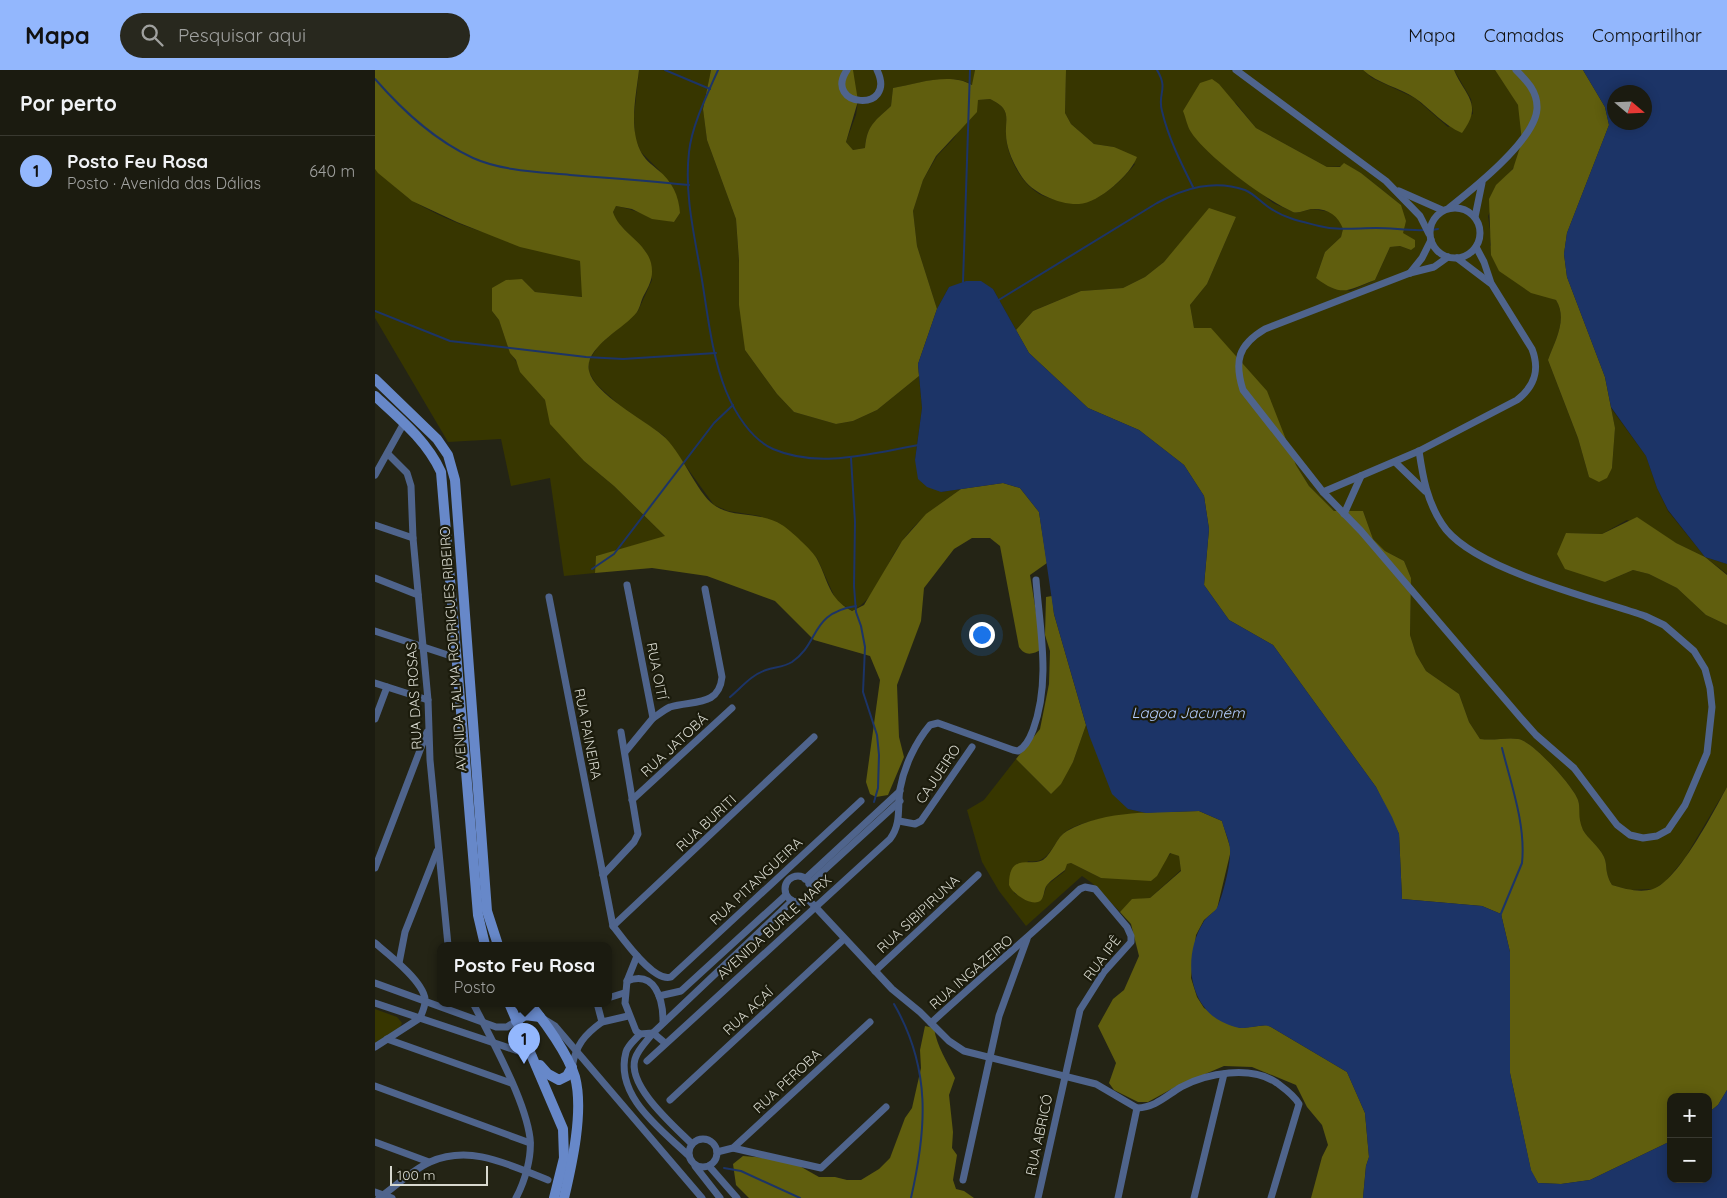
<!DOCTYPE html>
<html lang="pt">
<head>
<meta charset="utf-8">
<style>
  body { margin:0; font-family:Quicksand,sans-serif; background:#28281e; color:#f1f3f6 }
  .controls { position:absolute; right:15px; bottom:15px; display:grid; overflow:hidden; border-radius:10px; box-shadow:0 2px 12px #0003 }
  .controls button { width:45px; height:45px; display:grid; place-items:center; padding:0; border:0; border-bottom:1px solid #393930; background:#1b1b10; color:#f1f3f6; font:25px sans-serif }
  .compass { position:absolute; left:1232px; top:15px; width:45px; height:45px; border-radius:50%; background:#1b1b10; box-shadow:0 2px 12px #0003; rotate:109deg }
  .scale { position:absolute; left:15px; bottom:12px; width:98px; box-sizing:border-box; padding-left:5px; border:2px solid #d8d9cf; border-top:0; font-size:14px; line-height:18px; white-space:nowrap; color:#d8d9cf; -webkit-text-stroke:4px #1b1b0c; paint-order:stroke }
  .you { position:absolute; left:606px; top:564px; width:18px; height:18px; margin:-12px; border:4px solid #fff; border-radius:50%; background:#1a73e8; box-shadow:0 0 0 8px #1a73e833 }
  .badge { display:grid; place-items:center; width:32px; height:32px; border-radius:50%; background:#93b7fd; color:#111; font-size:16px; font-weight:700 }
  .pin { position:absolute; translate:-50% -41px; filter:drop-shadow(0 1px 2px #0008) }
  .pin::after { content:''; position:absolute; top:26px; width:18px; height:15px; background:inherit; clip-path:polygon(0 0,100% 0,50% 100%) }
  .popup { position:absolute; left:62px; top:872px; width:175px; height:65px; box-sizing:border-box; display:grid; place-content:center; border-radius:10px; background:#1b1b10; filter:drop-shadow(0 1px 4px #0005); font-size:16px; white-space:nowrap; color:#a0a19f }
  .popup b { font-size:19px; color:#f1f3f6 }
  .popup::after { content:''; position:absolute; left:50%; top:100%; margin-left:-10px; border:10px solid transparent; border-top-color:#1b1b10 }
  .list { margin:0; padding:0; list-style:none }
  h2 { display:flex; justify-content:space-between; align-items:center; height:65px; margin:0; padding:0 20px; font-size:21px }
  h2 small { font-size:16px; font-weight:400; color:#a0a19f }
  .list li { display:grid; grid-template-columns:32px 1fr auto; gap:15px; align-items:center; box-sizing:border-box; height:70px; padding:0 20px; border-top:1px solid #393930 }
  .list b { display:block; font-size:19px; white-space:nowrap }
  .list p { margin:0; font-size:16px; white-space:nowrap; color:#a0a19f }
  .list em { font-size:16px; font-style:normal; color:#a0a19f }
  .icon { flex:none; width:28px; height:28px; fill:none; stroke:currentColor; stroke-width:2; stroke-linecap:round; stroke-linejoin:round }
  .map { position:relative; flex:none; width:1352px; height:1128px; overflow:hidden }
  header { display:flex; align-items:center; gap:30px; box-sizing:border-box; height:70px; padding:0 25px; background:#93b7fd; color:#111 }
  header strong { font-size:24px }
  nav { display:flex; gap:28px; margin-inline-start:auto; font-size:18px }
  .search { width:350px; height:45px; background:#28281e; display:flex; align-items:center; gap:12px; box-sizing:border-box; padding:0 18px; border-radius:28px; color:#a0a19f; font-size:19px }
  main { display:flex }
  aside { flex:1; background:#1b1b10 }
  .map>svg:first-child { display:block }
  .green { fill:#373600; fill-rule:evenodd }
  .forest { fill:#605e0e }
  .water { fill:#1c3467; fill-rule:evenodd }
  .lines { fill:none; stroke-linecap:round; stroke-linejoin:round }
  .stream { stroke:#1c3467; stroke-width:2 }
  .street { stroke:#4f648c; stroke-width:7 }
  .secondary { stroke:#6788c9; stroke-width:10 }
  .labels { text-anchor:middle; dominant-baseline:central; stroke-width:4.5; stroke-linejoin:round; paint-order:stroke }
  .street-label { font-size:14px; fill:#d8d9cf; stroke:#1b1b0c }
  .water-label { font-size:15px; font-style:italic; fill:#b3cdff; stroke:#1b1b0c }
</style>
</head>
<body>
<header>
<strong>Mapa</strong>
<div class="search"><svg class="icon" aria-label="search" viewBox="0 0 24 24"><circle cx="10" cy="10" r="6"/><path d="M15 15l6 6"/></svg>Pesquisar aqui</div>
<nav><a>Mapa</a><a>Camadas</a><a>Compartilhar</a></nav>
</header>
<main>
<aside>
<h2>Por perto<small></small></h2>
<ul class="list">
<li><span class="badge">1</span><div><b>Posto Feu Rosa</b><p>Posto · Avenida das Dálias</p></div><em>640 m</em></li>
</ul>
</aside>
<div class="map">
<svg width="1352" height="1128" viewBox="0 0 1352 1128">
  <rect width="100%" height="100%" fill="#242415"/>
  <g class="green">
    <path d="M264 0H336L328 39 332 70 361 149 370 280 402 324 419 342 461 354 478 351 502 340 544 306 547 338 540 390 566 422 586 419C564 435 541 450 526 473 510 494 502 529 477 541L461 530 442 488 385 446 353 441 339 435 289 366 244 335 221 314 214 302V291L223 276 263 241 277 210 271 182 240 150 238 142 241 136C262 140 278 149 299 152L305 143 285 101 266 82 260 68 259 46Z"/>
    <path d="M477 0H600L598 15C575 2 543 14 518 18L516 36C501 50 491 57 490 78L478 80 471 72 481 45 483 31 477 24Z"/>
    <path d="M691 0H988L997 8 1040 28 1073 57 1098 44 1096 29 1079 0H1120C1127 11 1136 22 1142 33 1152 51 1149 91 1133 104L1113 146 1116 166 1115 175 1170 226 1181 230C1193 249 1180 271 1173 290L1203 368 1214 407 1237 398 1240 358 1236 338 1271 386 1282 418 1293 441 1330 487 1352 494V504L1330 487 1252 450 1227 464 1191 463 1230 512 1258 500 1274 504 1302 518 1331 545 1352 555V717L1310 788 1291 811 1279 819 1255 820 1237 815C1229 801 1233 796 1229 787 1224 776 1213 769 1208 760 1201 746 1206 740 1203 730 1199 717 1157 670 1143 669 1131 667 1119 671 1105 669L1094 652 1084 624 1051 601 1041 584 1035 565 1036 508 1029 491 1010 481 998 469 988 441H959L934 416 921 395 819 258 815 235 832 214 861 147 807 173 789 192 770 207 748 218 706 221 658 241 641 260 618 219 574 217 562 239 542 176 538 141 548 110 562 86 579 68 603 30 615 29C619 31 625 34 628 38 634 46 630 55 631 64 631 83 644 110 660 121 669 128 682 130 693 132 720 137 744 114 760 94L739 77 719 74 696 54 690 43ZM860 32 881 58 952 97 972 96 986 103 1026 135 1028 163 1036 180 1025 176 1015 177 1000 210 975 221 941 208 950 182 966 167 968 159 963 146 956 142 937 139 921 143 898 133 884 121Z"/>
    <path d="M0 99C14 108 24 122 38 131 89 162 149 173 205 191L208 227 160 222 147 209 117 241 124 250 135 282 155 313 170 330 175 348 209 391 239 416 291 467 221 486 220 503 189 506 175 408 136 416 126 369 73 372 0 248Z"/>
    <path d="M711 655 714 665 753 739 771 743C752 744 703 750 689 763 677 774 674 795 653 791L639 823 656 832 668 827 672 815 690 801 691 794 696 793 726 808 792 788 796 783 804 786 806 800 775 828 757 830 745 842 717 813 707 806 651 856 624 821 607 792 592 740 609 730 641 689 676 724 698 692Z"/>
    <path d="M0 939 22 947 27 953 25 957 0 974Z"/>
  </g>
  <g class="forest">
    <path d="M0 0H264C261 26 254 56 265 80 269 89 276 94 283 100 297 111 304 126 305 143L299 152 277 149 257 139 241 136 238 142C244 162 270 171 276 193 279 206 275 214 269 225 266 230 265 238 262 242 249 259 209 277 214 301 219 324 270 350 287 365 306 380 321 422 339 435 358 449 387 441 407 455 415 460 438 481 442 489 454 512 453 528 477 541L489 535 527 471 551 444 586 419 628 413 645 418 664 442 672 493 655 505 667 579C657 585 650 586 644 577L625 476 615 468H597L579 479 549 518 546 551 522 615 524 667 529 687 513 725 501 727 495 724 491 712 505 610 495 586 439 570 400 531 332 506 277 498 220 503 221 486 290 466 239 416 209 391 175 354 170 330 145 302 141 290 135 283 124 250 117 241V218L131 210 147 209 160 222 207 227 205 191 145 177 82 152 37 131 3 103 0 99Z"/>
    <path d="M336 0H478L483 31 471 72 478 80 490 78C492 55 500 51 516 36L518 18C542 14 574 2 597 15L600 0H691L690 43 696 54 719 74 739 77 762 87C756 104 724 133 704 134 685 135 657 123 647 107 639 95 631 78 631 64 630 55 634 46 628 38 625 34 619 31 615 29L603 30 602 42 561 86 548 110 538 141 542 176 562 239 543 294 544 306 502 340 478 351 461 354 419 342 402 324 370 280 364 235V191L361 149 332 70 328 39Z"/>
    <path d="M988 0H1079C1090 26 1109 34 1087 63 1068 55 1057 40 1040 28 1024 17 1003 14 988 0Z"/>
    <path d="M1120 0H1208L1230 37 1234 55 1192 163 1189 184 1192 207 1230 307 1240 358 1237 398 1232 408 1224 412 1214 407 1203 368 1173 290C1180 271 1193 249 1181 230L1156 223 1124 201 1116 185 1114 129 1121 115 1138 99 1147 71 1143 35Z"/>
    <path d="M837 9 844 14 881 58 952 97H965L969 93 986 103 1026 135 1031 151 1028 163 1040 170V177L1036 180 1025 176 1015 177 1000 210C972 220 968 228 941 208L950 182 966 167 968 159C963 145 953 138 936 139 930 140 924 144 918 142 892 131 831 86 816 62 812 56 811 48 808 41L825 13Z"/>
    <path d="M834 138 861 147 832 214 815 235 819 258H836L892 321 921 395 934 416 959 441H988L998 469 1010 481 1029 491 1036 508 1035 565 1041 584 1051 601 1084 624 1094 652 1105 669C1120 671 1131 667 1143 669 1157 670 1199 717 1203 730 1206 739 1202 746 1208 760 1213 769 1224 776 1229 787 1233 796 1229 801 1237 815 1250 819 1265 823 1278 819 1303 811 1339 741 1352 717V1020L1343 1035 1333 1043V1027H1296V1071L1215 1110 1186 1114 1163 1113 1156 1101 1135 1003V882L1126 844 1107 836 1027 829 1024 764 1001 717 898 575 854 550 829 515 834 459 829 426 809 395 764 360 713 338 654 283 641 260 658 241 706 221 748 218 770 207 789 192Z"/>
    <path d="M1262 447 1301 473 1330 487 1352 505V555L1331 545 1302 518 1274 504 1258 500 1230 512 1190 499 1182 484 1191 463 1227 464Z"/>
    <path d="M677 526 679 544 711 655 698 692 686 714 676 724 641 689 665 659 674 614 675 581 670 565 671 527Z"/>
    <path d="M824 741 847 751 856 780 842 839 829 850 821 865 816 908 822 927 829 938 856 955 866 958 892 955 896 957 972 1002 990 1043 994 1087 991 1096 988 1128H936L947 1087 953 1075 947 1055 932 1037 921 1015 877 997 849 996 802 1016 773 1032H763L739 1020 734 1013 741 993 723 956 738 929 749 920 764 886 756 854 745 842 757 829 775 828 806 801 804 786 795 783 782 806 776 811 726 808 696 793 692 794 690 800C684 805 677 809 672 815 668 820 670 830 663 832 654 835 637 823 634 815 634 782 655 797 668 790 678 783 681 767 692 761 731 739 781 743 824 741Z"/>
    <path d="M550 956 559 958C562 977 572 991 580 1008L574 1025 578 1062 577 1078 582 1085 578 1110 581 1119 589 1121 599 1128H374L361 1115 358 1094 368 1086 414 1090 444 1107H460L472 1110H486L504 1099 515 1088 530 1048 537 1038 546 998 545 980Z"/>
  </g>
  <g class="water">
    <path d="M1208 0H1352V494L1330 487 1293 440 1282 418 1271 386 1236 337 1230 307 1192 207 1189 184 1192 163 1234 55 1230 37ZM1240 22H1270V52H1240Z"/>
    <path d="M591 211H606L618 219 654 283 713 338 764 360 809 395 829 426 834 459 829 515 854 550 898 575 1001 717 1017 747 1024 764 1027 829 1107 836 1126 844 1135 882V1003L1156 1100 1163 1113 1186 1114 1215 1110 1296 1071V1109H1333V1043L1343 1035 1352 1020V1128H988L991 1096 994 1087 990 1043 972 1002 896 957C886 953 877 959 866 958 860 958 847 952 842 949 811 928 810 882 828 853 831 846 840 843 843 836 848 824 856 794 855 780 855 771 849 760 847 751L824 741 771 743 753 739 737 724 714 665 679 544 664 442 645 418 628 413 566 422 552 417 543 409 540 390 547 338 543 294 562 239 574 217Z"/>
  </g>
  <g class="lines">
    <g class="stream">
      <path d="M290 0 335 19"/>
      <path d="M343 0C332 25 317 55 314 82 309 125 320 168 327 210 333 247 337 286 351 321 360 343 376 369 398 379 444 399 497 383 544 375"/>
      <path d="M782 0C794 20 782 23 787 41 793 67 806 93 818 117"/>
      <path d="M0 9C28 41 59 70 98 88 127 101 164 102 195 105 235 108 274 111 314 115"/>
      <path d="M1056 160 1063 159"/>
      <path d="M588 212 595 0"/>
      <path d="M622 231 782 133C810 118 839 109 870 120 880 124 888 135 898 140 912 149 929 152 944 156 964 161 982 158 1001 158 1018 158 1034 161 1051 160"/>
      <path d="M0 241 75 271 211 287 248 289 341 283"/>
      <path d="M476 388 480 452 479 516 481 542 486 556 490 577 488 622 502 665 504 685 503 718 499 732"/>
      <path d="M217 499 239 484 339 353 358 335"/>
      <path d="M355 627C367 617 376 605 391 600 400 597 409 597 417 592 445 573 435 543 481 536"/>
      <path d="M1125 846 1147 793C1151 755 1136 714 1127 678"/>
      <path d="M519 934C556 998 552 1058 536 1128"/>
      <path d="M349 1098 366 1101 425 1128"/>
    </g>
    <g class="street">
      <path d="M472 0C447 37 523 44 502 0"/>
      <path d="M861 0 1011 111 1045 146 1054 164"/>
      <path d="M1024 121 1067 140"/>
      <circle cx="1080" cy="163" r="25"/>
      <path d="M1074 138C1098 119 1160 70 1162 39 1163 22 1152 11 1141 0"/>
      <path d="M1100 147 1107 113"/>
      <path d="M1082 188 1115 213"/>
      <path d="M1035 203 1047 188 1056 170"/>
      <path d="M1044 381C1048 408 1052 431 1067 454 1095 499 1219 528 1270 546L1289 555 1319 581 1330 599 1335 618 1337 637 1332 683 1310 735 1293 760 1282 766 1268 768 1255 765 1242 755 1199 698 1161 665 1145 647 986 461 948 422 868 320C859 291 863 275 890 259L1035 203 1059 197 1073 187"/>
      <path d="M13 384 32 403 36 416 38 468 53 630 55 690 73 875"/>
      <path d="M1020 392 1050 421"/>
      <path d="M0 405 29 353"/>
      <path d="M948 422 1044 381 1142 330C1160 316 1165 300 1157 279L1116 213 1109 192 1101 177"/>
      <path d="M969 444 986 406"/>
      <path d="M0 455 38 468"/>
      <path d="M0 508 43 525"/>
      <path d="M174 527 238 856C248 869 279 913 296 907L486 731"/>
      <path d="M0 561 82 588"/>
      <path d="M0 613 53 630"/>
      <path d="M278 648C284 644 289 640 295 637 318 630 344 637 347 607L330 519"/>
      <path d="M0 649 12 617"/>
      <path d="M250 682 278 648 252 515"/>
      <path d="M257 730 357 638"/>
      <path d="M524 751 540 754 546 751 597 677"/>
      <path d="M0 798 52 662"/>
      <path d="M228 805 259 772 263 764 246 662"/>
      <circle cx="423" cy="819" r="13"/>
      <path d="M430 809 525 721"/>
      <path d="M434 814 525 731"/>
      <path d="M432 828 517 919 545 942 574 971 589 981 721 1014 762 1038C781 1037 791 1026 806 1017 832 1003 876 995 902 1013 910 1019 919 1025 924 1034L896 1128"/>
      <path d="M238 856 439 667"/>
      <path d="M0 873C13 884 48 911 50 929 51 935 47 943 45 948"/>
      <path d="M262 886 252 911 250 933 261 961 265 964 278 963 417 831"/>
      <path d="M24 893 30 862 62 781"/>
      <path d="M500 901 603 805"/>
      <path d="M252 911C280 900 288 929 288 951"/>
      <path d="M0 913 121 957H132L141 951"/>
      <path d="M284 926 306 921 411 825"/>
      <path d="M233 928 249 923"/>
      <path d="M0 933 158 986"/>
      <path d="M98 933C116 969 150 1029 155 1068 157 1087 150 1111 141 1128"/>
      <path d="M167 948 180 956 327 1128"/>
      <path d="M227 952 253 946"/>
      <path d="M556 953C605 908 656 865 705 819L710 817 720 819 752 857 756 866V872L729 902 705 940 663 1128"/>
      <path d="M265 964C261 969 253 975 251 982 239 1026 286 1059 314 1086"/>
      <path d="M12 969 136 1013"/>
      <path d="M290 973 278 963C272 971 263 979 260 989 252 1016 299 1056 317 1074"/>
      <path d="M0 977 45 948"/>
      <path d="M272 991 515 769C527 753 522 737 525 719 529 697 540 673 555 655L563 653 638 680 643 681C651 677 655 668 658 660 676 611 665 561 661 510"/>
      <path d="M197 997C201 975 209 965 227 952L222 933"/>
      <path d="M0 1016 155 1073"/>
      <path d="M295 1030 468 870"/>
      <circle cx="328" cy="1083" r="14"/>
      <path d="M0 1072 54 1092"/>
      <path d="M358 1078 446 1098 511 1037"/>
      <path d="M342 1082 358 1078 495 952"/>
      <path d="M320 1096 345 1128"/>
      <path d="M334 1096 362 1128"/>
      <path d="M588 1110 624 946 652 869"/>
      <path d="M0 1122 17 1128"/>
      <path d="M4 1128C20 1117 37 1100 55 1092 96 1074 134 1095 173 1110"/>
      <path d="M743 1128 762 1038"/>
      <path d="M819 1128 849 1004"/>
    </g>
    <g class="secondary">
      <path d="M0 309 62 369 73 385 80 410 112 841 123 875"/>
      <path d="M0 326C25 349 52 371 66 402L103 845 110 875"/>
      <path d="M134 933 188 1059 189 1088 179 1128"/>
      <path d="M154 933C170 952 193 984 200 1007 209 1041 197 1094 189 1128"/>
      <path d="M141 951 150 945 165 947"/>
      <path d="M165 995 173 1004 184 1010 192 1006 197 997"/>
    </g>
  </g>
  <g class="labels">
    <g class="street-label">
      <text transform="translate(78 579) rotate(-94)">AVENIDA TALMA RODRIGUES RIBEIRO</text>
      <text transform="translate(282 601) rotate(79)">RUA OITÍ</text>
      <text transform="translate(39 626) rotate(-93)">RUA DAS ROSAS</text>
      <text transform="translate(213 664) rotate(79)">RUA PAINEIRA</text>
      <text transform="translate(299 675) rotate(-43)">RUA JATOBÁ</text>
      <text transform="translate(563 704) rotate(-56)">CAJUEIRO</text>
      <text transform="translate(331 753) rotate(-43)">RUA BURITI</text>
      <text transform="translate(381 811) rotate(-43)">RUA PITANGUEIRA</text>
      <text transform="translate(543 844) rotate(-43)">RUA SIBIPIRUNA</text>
      <text transform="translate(399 857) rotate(-42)">AVENIDA BURLE MARX</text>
      <text transform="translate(727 888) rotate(-53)">RUA IPÊ</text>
      <text transform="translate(596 902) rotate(-41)">RUA INGAZEIRO</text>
      <text transform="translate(373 941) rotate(-43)">RUA AÇAÍ</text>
      <text transform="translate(412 1011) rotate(-43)">RUA PEROBA</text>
      <text transform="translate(664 1065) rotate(-78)">RUA ABRICÓ</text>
    </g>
    <g class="water-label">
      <text x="813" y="642">Lagoa Jacuném</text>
    </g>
  </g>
</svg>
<div class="controls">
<button>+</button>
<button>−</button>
</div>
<svg class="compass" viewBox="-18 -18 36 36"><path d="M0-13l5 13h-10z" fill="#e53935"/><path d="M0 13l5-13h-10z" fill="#a0a19f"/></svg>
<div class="scale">100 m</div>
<div class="you"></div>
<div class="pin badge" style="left:149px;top:994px">1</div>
<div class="popup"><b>Posto Feu Rosa</b>Posto</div>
</div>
</main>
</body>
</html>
